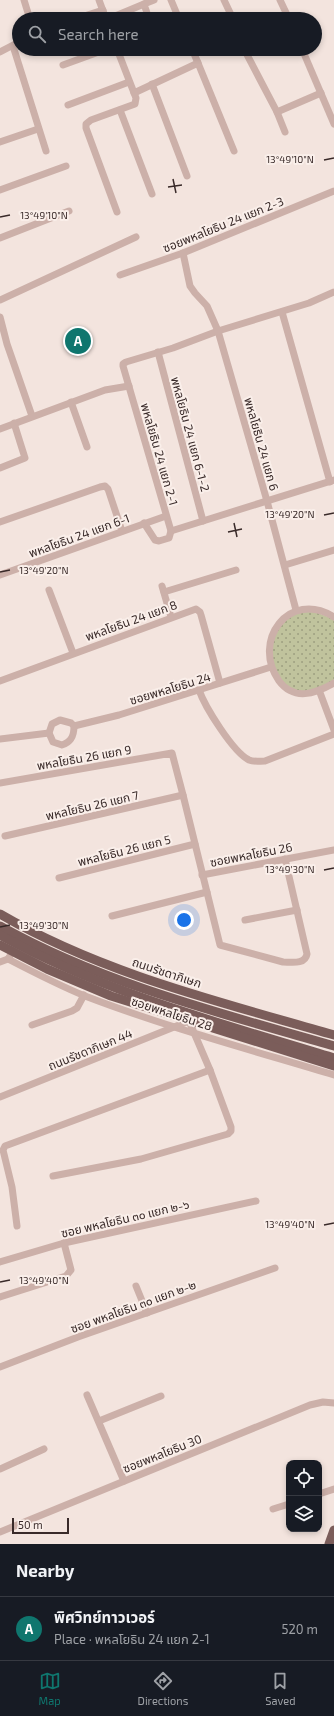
<!DOCTYPE html>
<html lang="en">
<head>
<meta charset="utf-8">
<style>
  body { margin:0; font-family:"Exo 2","Noto Sans Thai",sans-serif; background:#20242c; color:#f1f3f6 }
  .controls { position:absolute; right:12px; bottom:12px; display:grid; overflow:hidden; border-radius:8px; box-shadow:0 2px 6px #0003 }
  .controls button { width:36px; height:36px; display:grid; place-items:center; padding:0; border:0; border-bottom:1px solid #363941; background:#171b24; color:#f1f3f6; font:20px sans-serif }
  .scale { position:absolute; left:12px; bottom:10px; width:57px; box-sizing:border-box; padding-left:4px; border:2px solid #392a29; border-top:0; font-size:11px; line-height:14px; white-space:nowrap; color:#392a29; -webkit-text-stroke:3px #faefea; paint-order:stroke }
  .you { position:absolute; left:184px; top:920px; width:14px; height:14px; margin:-10px; border:3px solid #fff; border-radius:50%; background:#1a73e8; box-shadow:0 0 0 6px #1a73e833 }
  .badge { display:grid; place-items:center; width:26px; height:26px; border-radius:50%; background:#0f766e; color:#fff; font-size:13px; font-weight:700 }
  .pin { position:absolute; translate:-50% -50%; border:2px solid #fff; box-shadow:0 1px 4px #0006 }
  .list { margin:0; padding:0; list-style:none }
  h2 { display:flex; justify-content:space-between; align-items:center; height:52px; margin:0; padding:0 16px; font-size:17px }
  h2 small { font-size:13px; font-weight:400; color:#9ea1a6 }
  .list li { display:grid; grid-template-columns:26px 1fr auto; gap:12px; align-items:center; box-sizing:border-box; height:64px; padding:0 16px; border-top:1px solid #363941 }
  .list b { display:block; font-size:15px; white-space:nowrap }
  .list p { margin:0; font-size:13px; white-space:nowrap; color:#9ea1a6 }
  .list em { font-size:13px; font-style:normal; color:#9ea1a6 }
  .icon { flex:none; width:22px; height:22px; fill:none; stroke:currentColor; stroke-width:2; stroke-linecap:round; stroke-linejoin:round }
  .map { position:relative; flex:none; width:334px; height:1544px; overflow:hidden }
  .search { position:absolute; background:#171b24; box-shadow:0 2px 6px #0003; left:12px; right:12px; top:12px; height:44px; display:flex; align-items:center; gap:10px; box-sizing:border-box; padding:0 14px; border-radius:22px; color:#9ea1a6; font-size:15px }
  .sheet { height:116px; background:#171b24 }
  nav { display:flex; justify-content:space-around; align-items:center; box-sizing:border-box; height:56px; border-top:1px solid #363941; background:#171b24; font-size:11px; color:#9ea1a6 }
  nav a { display:grid; justify-items:center; gap:2px }
  nav .on { color:#0f766e }
  .map>svg:first-child { display:block }
  .park { fill:url(#park-dots) }
  .lines { fill:none; stroke-linecap:round; stroke-linejoin:round }
  .minor { stroke:#ccb0a9; stroke-width:7 }
  .major { stroke:#7b5d5a; stroke-width:9 }
  .ticks { fill:none; stroke:#392a29; stroke-width:1.5 }
  .labels { text-anchor:middle; dominant-baseline:central; stroke-width:4; stroke-linejoin:round; paint-order:stroke }
  .street-label { font-size:12px; fill:#392a29; stroke:#faefea }
  .ticks-label { font-size:10px; text-anchor:middle; fill:#392a29; stroke:#faefea; stroke-width:4; stroke-linejoin:round; paint-order:stroke }
</style>
</head>
<body>
<div class="map">
<svg width="334" height="1544" viewBox="0 0 334 1544">
  <defs>
    <pattern id="park-dots" width="8" height="8" patternUnits="userSpaceOnUse"><rect width="8" height="8" fill="#c0c39d"/><path d="M2 2h.1M6 6h.1" fill="none" stroke="#9d9f80" stroke-width="1.8" stroke-linecap="round"/></pattern>
  </defs>
  <rect width="100%" height="100%" fill="#f3e4de"/>
  <path class="park" d="M307 609 334 619V682L302 694 285 688 273 671 270 653 275 630 290 614Z"/>
  <g class="lines">
    <g class="minor">
      <path d="M24 0 28 13"/>
      <path d="M99 0 106 19"/>
      <path d="M171 0 179 19"/>
      <path d="M224 0 233 19"/>
      <path d="M280 0 289 19"/>
      <path d="M75 19 103 10"/>
      <path d="M108 19 144 4"/>
      <path d="M149 19 144 4 154 0"/>
      <path d="M13 46 46 151"/>
      <path d="M192 49 198 63"/>
      <path d="M244 49 277 112 285 132"/>
      <path d="M302 49 334 124"/>
      <path d="M0 52 19 42"/>
      <path d="M63 65 107 49"/>
      <path d="M152 84 187 176"/>
      <path d="M134 93 198 63 234 151"/>
      <path d="M68 105 129 82"/>
      <path d="M120 110 152 194"/>
      <path d="M277 112 321 93"/>
      <path d="M0 142 38 129"/>
      <path d="M0 190 66 166"/>
      <path d="M117 212 86 128V124L91 120 135 104 136 98 117 49"/>
      <path d="M0 238 69 211"/>
      <path d="M183 253 190 286 195 293 207 306 218 331 267 501 296 610"/>
      <path d="M120 275 183 253 334 191"/>
      <path d="M334 292 309 303 218 331 173 348 126 362 123 364V366L171 531 334 480"/>
      <path d="M0 300 136 237"/>
      <path d="M282 312 330 482"/>
      <path d="M0 317 7 344 32 416"/>
      <path d="M158 352 203 521"/>
      <path d="M71 402 87 447"/>
      <path d="M0 429 105 390 129 386"/>
      <path d="M0 468 25 458 14 423"/>
      <path d="M0 522 100 487 105 486 108 489 122 531"/>
      <path d="M144 523 155 540 159 541 169 538 171 531"/>
      <path d="M285 565 334 550"/>
      <path d="M0 575 166 516"/>
      <path d="M162 586 171 617"/>
      <path d="M49 590 73 653"/>
      <path d="M164 592 236 570"/>
      <path d="M334 617C289 589 251 641 279 681 294 701 315 694 334 683"/>
      <path d="M0 681 196 609 200 612 201 615 220 683"/>
      <path d="M199 690C205 707 233 752 249 760 254 762 259 761 265 761L334 734"/>
      <path d="M319 690 334 730"/>
      <path d="M60 720 71 723 74 726C74 735 72 742 62 745L53 742 49 733 52 724Z"/>
      <path d="M74 726 119 715 271 667"/>
      <path d="M0 739 49 733"/>
      <path d="M0 783 172 753 183 795 220 945 283 962C291 962 305 965 307 954L285 859"/>
      <path d="M5 836 183 795"/>
      <path d="M202 875 334 850"/>
      <path d="M59 878 195 844"/>
      <path d="M112 916 207 892"/>
      <path d="M245 920 297 910"/>
      <path d="M8 959C33 972 58 985 85 996 166 1027 251 1050 334 1075"/>
      <path d="M0 962 8 959 10 956"/>
      <path d="M32 1025 72 1011 77 1008 84 995"/>
      <path d="M0 1097 189 1021 210 1070 231 1127V1131L228 1134 141 1159 53 1176"/>
      <path d="M17 1226 12 1187 3 1150 5 1146 210 1070"/>
      <path d="M0 1262 64 1243 256 1201"/>
      <path d="M136 1286 147 1313"/>
      <path d="M0 1297 66 1276 71 1270 64 1243"/>
      <path d="M0 1367 78 1337 275 1268"/>
      <path d="M87 1395 124 1481"/>
      <path d="M99 1421 161 1396"/>
      <path d="M0 1469 44 1449"/>
      <path d="M319 1494 334 1489"/>
      <path d="M273 1509 289 1504"/>
      <path d="M0 1532 310 1405 323 1402 334 1403"/>
    </g>
    <g class="major">
      <path d="M0 914C103 974 221 1002 334 1035"/>
      <path d="M0 926C104 984 220 1013 334 1046"/>
      <path d="M0 935C105 993 220 1023 334 1058"/>
      <path d="M0 945 47 969 111 996 334 1066"/>
      <path d="M329 1544 334 1530"/>
    </g>
  </g>
  <path class="ticks" d="M324 160 334 158M173 179 176 193M168 187 182 185M0 217 10 215M324 515 334 513M234 523 237 537M228 532 242 529M0 572 10 570M324 870 334 868M0 927 10 925M324 1225 334 1223M0 1282 10 1280"/>
  <g class="labels">
    <g class="street-label">
      <text transform="translate(223 224) rotate(-22)">ซอยพหลโยธิน 24 แยก 2-3</text>
      <text transform="translate(191 434) rotate(75)">พหลโยธิน 24 แยก 6-1-2</text>
      <text transform="translate(262 444) rotate(74)">พหลโยธิน 24 แยก 6</text>
      <text transform="translate(160 454) rotate(74)">พหลโยธิน 24 แยก 2-1</text>
      <text transform="translate(79 535) rotate(-20)">พหลโยธิน 24 แยก 6-1</text>
      <text transform="translate(131 620) rotate(-20)">พหลโยธิน 24 แยก 8</text>
      <text transform="translate(170 688) rotate(-17)">ซอยพหลโยธิน 24</text>
      <text transform="translate(84 757) rotate(-10)">พหลโยธิน 26 แยก 9</text>
      <text transform="translate(92 805) rotate(-13)">พหลโยธิน 26 แยก 7</text>
      <text transform="translate(124 850) rotate(-14)">พหลโยธิน 26 แยก 5</text>
      <text transform="translate(251 854) rotate(-11)">ซอยพหลโยธิน 26</text>
      <text transform="translate(167 972) rotate(18)">ถนนรัชดาภิเษก</text>
      <text transform="translate(172 1013) rotate(18)">ซอยพหลโยธิน 28</text>
      <text transform="translate(90 1049) rotate(-22)">ถนนรัชดาภิเษก 44</text>
      <text transform="translate(125 1218) rotate(-13)">ซอย พหลโยธิน ๓๐ แยก ๒-๖</text>
      <text transform="translate(133 1306) rotate(-20)">ซอย พหลโยธิน ๓๐ แยก ๒-๒</text>
      <text transform="translate(162 1453) rotate(-22)">ซอยพหลโยธิน 30</text>
    </g>
  </g>
  <g class="ticks-label">
    <text x="290" y="163">13°49'10"N</text>
    <text x="44" y="219">13°49'10"N</text>
    <text x="290" y="518">13°49'20"N</text>
    <text x="44" y="574">13°49'20"N</text>
    <text x="290" y="873">13°49'30"N</text>
    <text x="44" y="929">13°49'30"N</text>
    <text x="290" y="1228">13°49'40"N</text>
    <text x="44" y="1284">13°49'40"N</text>
  </g>
</svg>
<div class="controls">
<button><svg class="icon" aria-label="locate" viewBox="0 0 24 24"><circle cx="12" cy="12" r="6"/><path d="M12 2v4M12 18v4M2 12h4M18 12h4"/></svg></button>
<button><svg class="icon" aria-label="layers" viewBox="0 0 24 24"><path d="M12 4l9 5-9 5-9-5zM3 14l9 5 9-5"/></svg></button>
</div>
<div class="scale">50 m</div>
<div class="you"></div>
<div class="pin badge" style="left:78px;top:341px">A</div>
<div class="search"><svg class="icon" aria-label="search" viewBox="0 0 24 24"><circle cx="10" cy="10" r="6"/><path d="M15 15l6 6"/></svg>Search here</div>
</div>
<section class="sheet">
<h2>Nearby<small></small></h2>
<ul class="list">
<li><span class="badge">A</span><div><b>พิศวิทย์ทาวเวอร์</b><p>Place · พหลโยธิน 24 แยก 2-1</p></div><em>520 m</em></li>
</ul>
</section>
<nav>
<a class="on"><svg class="icon" aria-label="map" viewBox="0 0 24 24"><path d="M3 6l6-2 6 2 6-2v14l-6 2-6-2-6 2zM9 4v14M15 6v14"/></svg>Map</a>
<a><svg class="icon" aria-label="directions" viewBox="0 0 24 24"><path d="M12 3l9 9-9 9-9-9zM9 14v-3h6M13 9l2 2-2 2"/></svg>Directions</a>
<a><svg class="icon" aria-label="saved" viewBox="0 0 24 24"><path d="M7 4h10v16l-5-4-5 4z"/></svg>Saved</a>
</nav>
</body>
</html>
